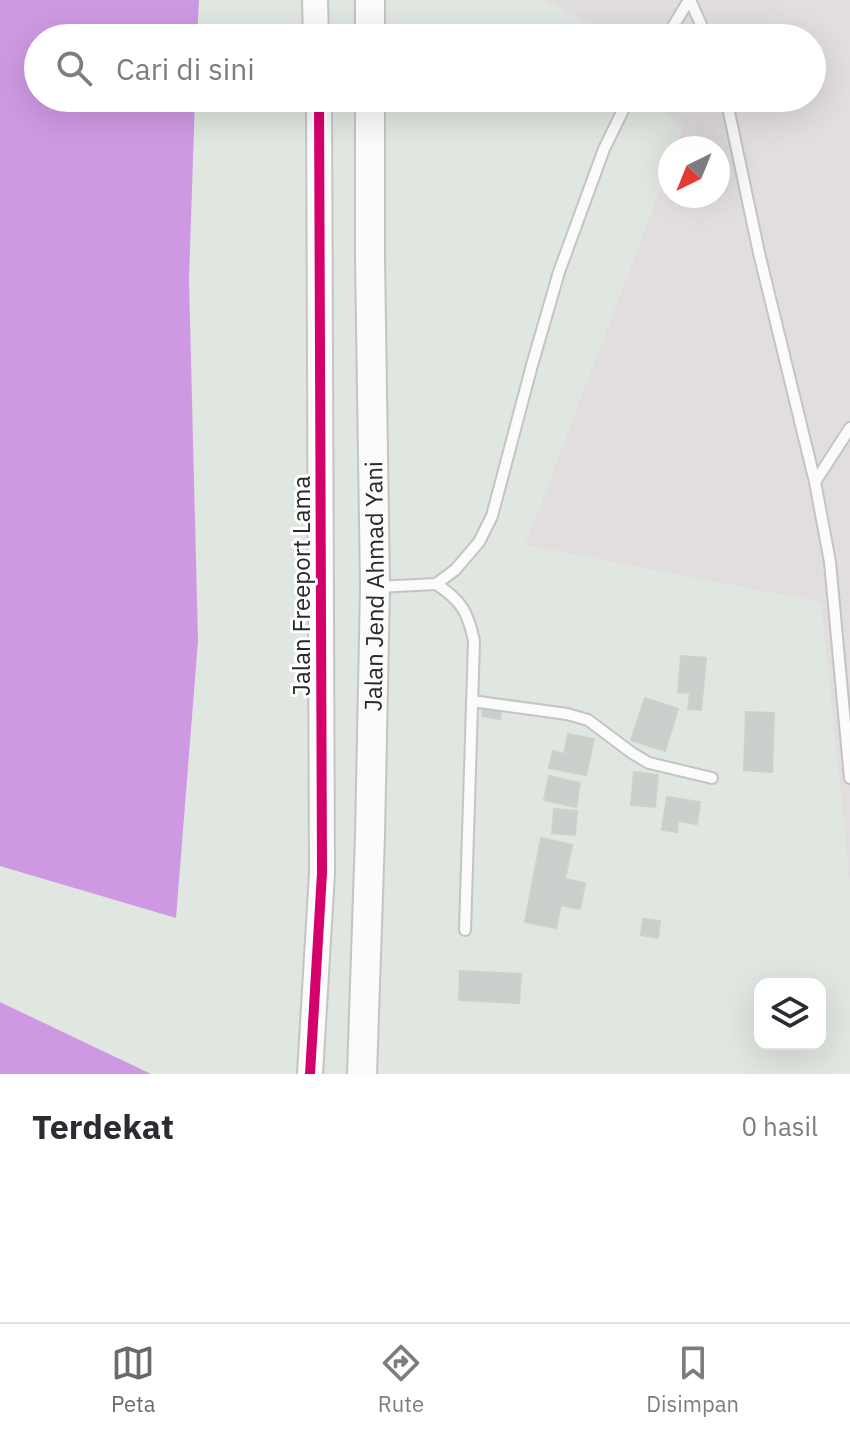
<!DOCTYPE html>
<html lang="id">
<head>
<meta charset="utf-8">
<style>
  body { margin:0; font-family:"IBM Plex Sans",sans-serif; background:#f2f2f3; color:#2b2b33 }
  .controls { position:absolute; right:24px; bottom:24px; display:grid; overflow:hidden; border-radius:16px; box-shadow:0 8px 32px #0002 }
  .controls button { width:72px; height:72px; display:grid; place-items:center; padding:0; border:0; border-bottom:2px solid #e1e1e2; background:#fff; color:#2b2b33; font:40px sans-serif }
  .compass { position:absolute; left:658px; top:136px; width:72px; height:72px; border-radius:50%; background:#fff; box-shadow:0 8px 32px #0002; rotate:223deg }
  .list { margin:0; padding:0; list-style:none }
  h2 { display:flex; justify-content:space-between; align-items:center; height:104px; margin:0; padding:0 32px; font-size:34px }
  h2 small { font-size:26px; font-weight:400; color:#7c7c81 }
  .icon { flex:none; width:44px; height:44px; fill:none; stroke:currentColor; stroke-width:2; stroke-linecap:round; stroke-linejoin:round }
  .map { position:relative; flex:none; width:850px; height:1074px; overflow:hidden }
  .search { position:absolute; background:#fff; box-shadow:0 8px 32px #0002; left:24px; right:24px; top:24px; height:88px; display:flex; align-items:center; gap:20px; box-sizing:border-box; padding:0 28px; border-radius:44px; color:#7c7c81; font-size:30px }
  .sheet { height:248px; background:#fff }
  nav { display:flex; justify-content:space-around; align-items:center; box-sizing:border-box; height:112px; border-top:2px solid #e1e1e2; background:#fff; font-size:22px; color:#7c7c81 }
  nav a { display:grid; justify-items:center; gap:4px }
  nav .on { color:#696b69 }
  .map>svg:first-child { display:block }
  .airport { fill:#e2dedf }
  .water { fill:#ce99e2 }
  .building { fill:#cacfcb; stroke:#ccd1cc; stroke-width:2 }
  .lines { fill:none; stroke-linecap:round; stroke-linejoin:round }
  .service-casing { stroke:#c4c4c4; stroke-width:14 }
  .tertiary-casing { stroke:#c4c4c4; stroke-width:28 }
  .secondary-casing { stroke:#c4c4c4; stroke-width:32 }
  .service { stroke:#fafbfa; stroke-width:10 }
  .tertiary { stroke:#fafbfa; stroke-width:24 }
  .secondary { stroke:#fafbfa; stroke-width:28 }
  .cycleway-casing { stroke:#fff; stroke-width:15 }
  .cycleway { stroke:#d6006c; stroke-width:10 }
  .labels { text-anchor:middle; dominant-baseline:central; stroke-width:6; stroke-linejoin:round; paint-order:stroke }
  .street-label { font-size:24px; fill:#292929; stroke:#fff }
</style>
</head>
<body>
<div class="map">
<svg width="850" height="1074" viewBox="0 0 850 1074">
  <rect width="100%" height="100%" fill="#e0e6e0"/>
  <path class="airport" d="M545 0H850V883L821 602 525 545 670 164V196H718V148H676L684 127 646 101 648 98H812V38H613Z"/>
  <g class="water">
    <path d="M0 0H199L197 38H38V98H195L189 280 198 641 176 918 0 866Z"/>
    <path d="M0 1002 151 1074H0Z"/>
  </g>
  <g class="building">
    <path d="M681 656 706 658 701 710 688 709 690 693 678 692Z"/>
    <path d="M645 698 678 709 665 751 631 740Z"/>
    <path d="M483 703 502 706 500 719 482 716Z"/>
    <path d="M746 712 774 713 772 772 744 770Z"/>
    <path d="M568 734 594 739 586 775 549 768 553 751 564 754Z"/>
    <path d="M634 772 658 775 655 807 631 805Z"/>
    <path d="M549 776 580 783 576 807 544 800Z"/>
    <path d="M667 797 700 802 697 824 678 821 677 832 662 830Z"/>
    <path d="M554 809 577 811 575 835 552 833Z"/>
    <path d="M541 838 572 845 565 879 585 883 580 909 561 905 556 928 525 922Z"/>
    <path d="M643 919 660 921 658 938 641 935Z"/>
    <path d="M460 971 521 974 519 1003 459 1000Z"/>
  </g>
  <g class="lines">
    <defs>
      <g id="service">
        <path d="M690 0 707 38"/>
        <path d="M666 38 689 0"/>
        <path d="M726 98 759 253 815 482 830 562 850 778"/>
        <path d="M815 482 850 428"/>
        <path d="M436 584C461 600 468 612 474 641L465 930"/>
        <path d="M377 587 436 584 455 570 479 542 492 516 532 365 559 272 604 149 629 98"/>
        <path d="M472 701 567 714 588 720 632 753 649 763 712 778"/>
      </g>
      <g id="tertiary">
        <path d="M315 0 316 38"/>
        <path d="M310 1074 322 873 319 98"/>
      </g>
      <g id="secondary">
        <path d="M370 0V38"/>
        <path id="s1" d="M362 1074 370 836 375 587 370 258V98"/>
      </g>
    </defs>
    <use href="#service" class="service-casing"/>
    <use href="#tertiary" class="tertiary-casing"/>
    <use href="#secondary" class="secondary-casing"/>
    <use href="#service" class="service"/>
    <use href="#tertiary" class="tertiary"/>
    <use href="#secondary" class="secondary"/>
    <defs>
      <path id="cycleway" d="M310 1074 322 873 319 98"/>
    </defs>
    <use href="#cycleway" class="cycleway-casing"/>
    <use href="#cycleway" class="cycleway"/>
  </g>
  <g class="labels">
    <g class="street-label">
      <text transform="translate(301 586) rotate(-90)">Jalan Freeport Lama</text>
      <text stroke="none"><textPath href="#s1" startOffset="488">Jalan Jend Ahmad Yani</textPath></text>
    </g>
  </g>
</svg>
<div class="controls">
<button><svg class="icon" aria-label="layers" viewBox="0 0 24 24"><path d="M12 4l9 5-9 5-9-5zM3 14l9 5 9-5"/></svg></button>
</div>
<svg class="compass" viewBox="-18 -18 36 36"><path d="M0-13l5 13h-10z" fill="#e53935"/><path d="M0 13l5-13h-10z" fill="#7c7c81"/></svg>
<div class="search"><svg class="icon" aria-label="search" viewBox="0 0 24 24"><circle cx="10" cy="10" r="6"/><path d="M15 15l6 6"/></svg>Cari di sini</div>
</div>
<section class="sheet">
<h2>Terdekat<small>0 hasil</small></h2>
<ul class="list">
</ul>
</section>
<nav>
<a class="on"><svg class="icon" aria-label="map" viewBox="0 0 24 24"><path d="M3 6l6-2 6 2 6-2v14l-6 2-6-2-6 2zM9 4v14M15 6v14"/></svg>Peta</a>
<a><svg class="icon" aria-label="directions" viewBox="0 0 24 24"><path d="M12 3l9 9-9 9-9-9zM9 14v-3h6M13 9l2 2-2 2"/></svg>Rute</a>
<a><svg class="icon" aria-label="saved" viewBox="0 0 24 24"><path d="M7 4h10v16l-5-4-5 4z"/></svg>Disimpan</a>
</nav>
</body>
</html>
